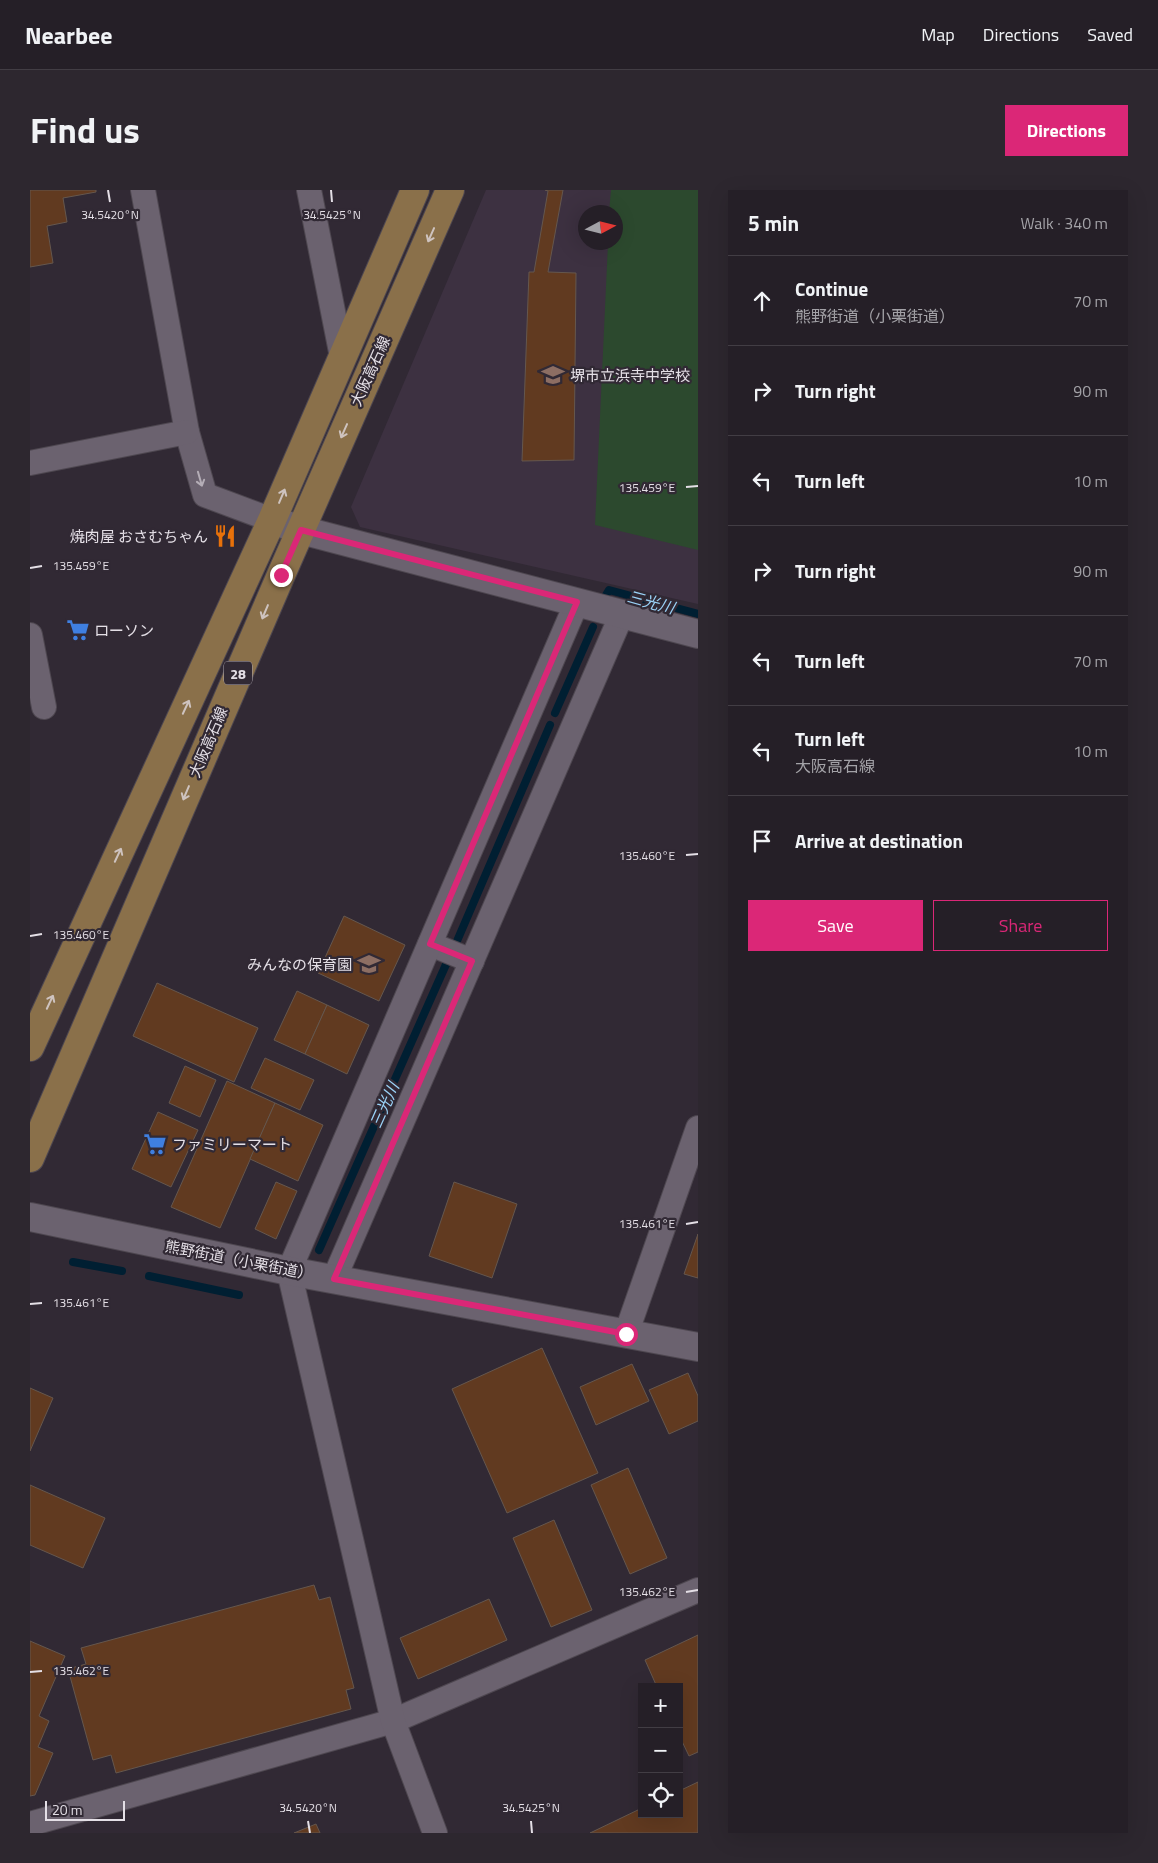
<!DOCTYPE html>
<html lang="en">
<head>
<meta charset="utf-8">
<style>
  body { margin:0; font-family:"Titillium Web","Noto Sans JP",sans-serif; background:#2d272f; color:#f1f3f6 }
  .controls { position:absolute; right:15px; bottom:15px; display:grid; overflow:hidden; border-radius:0px; box-shadow:0 5px 20px #0002 }
  .controls button { width:45px; height:45px; display:grid; place-items:center; padding:0; border:0; border-bottom:1px solid #423d44; background:#251f27; color:#f1f3f6; font:25px sans-serif }
  .compass { position:absolute; left:548px; top:15px; width:45px; height:45px; border-radius:50%; background:#251f27; box-shadow:0 5px 20px #0002; rotate:83deg }
  .scale { position:absolute; left:15px; bottom:12px; width:80px; box-sizing:border-box; padding-left:5px; border:2px solid #e4dfe6; border-top:0; font-size:14px; line-height:18px; white-space:nowrap; color:#e4dfe6; -webkit-text-stroke:4px #312934; paint-order:stroke }
  .stop { position:absolute; width:15px; height:15px; margin:-11px; border:4px solid #db2777; border-radius:50%; background:#fff }
  .stop.end { background:#db2777; border-color:#fff; box-shadow:0 1px 5px #0008 }
  .list { margin:0; padding:0; list-style:none }
  h2 { display:flex; justify-content:space-between; align-items:center; height:65px; margin:0; padding:0 20px; font-size:21px }
  h2 small { font-size:16px; font-weight:400; color:#a3a2a7 }
  .list li { display:grid; grid-template-columns:32px 1fr auto; gap:15px; align-items:center; box-sizing:border-box; height:90px; padding:0 20px; border-top:1px solid #423d44 }
  .list b { display:block; font-size:19px; white-space:nowrap }
  .list p { margin:0; font-size:16px; white-space:nowrap; color:#a3a2a7 }
  .list em { font-size:16px; font-style:normal; color:#a3a2a7 }
  .actions { display:flex; gap:10px; padding:15px 20px }
  .actions a { flex:1; padding:11px 0; border:1px solid #db2777; border-radius:0px; text-align:center; font-size:18px; color:#db2777 }
  .actions .main { background:#db2777; color:#fff }
  .icon { flex:none; width:28px; height:28px; fill:none; stroke:currentColor; stroke-width:2; stroke-linecap:round; stroke-linejoin:round }
  .map { position:relative; flex:none; width:668px; height:1643px; overflow:hidden; border-radius:0px }
  header { display:flex; align-items:center; gap:30px; box-sizing:border-box; height:70px; padding:0 25px; background:#251f27; border-bottom:1px solid #423d44 }
  header strong { font-size:24px }
  nav { display:flex; gap:28px; margin-inline-start:auto; font-size:18px }
  .intro { display:flex; align-items:center; justify-content:space-between; box-sizing:border-box; height:120px; padding:0 30px }
  h1 { margin:0; font-size:35px }
  .button { padding:12px 22px; border-radius:0px; background:#db2777; color:#fff; font-size:18px; font-weight:700 }
  main { display:flex; gap:30px; padding:0 30px }
  aside { flex:1; background:#251f27; border-radius:0px; box-shadow:0 5px 20px #0002 }
  .map>svg:first-child { display:block }
  .built { fill:#3d3141; fill-rule:evenodd }
  .green { fill:#2c492e }
  .lines { fill:none; stroke-linecap:round; stroke-linejoin:round }
  .stream { stroke:#001f32; stroke-width:8 }
  .building { fill:#613a20; stroke:#65574e }
  .street-casing { stroke:#4e4750; stroke-width:26 }
  .secondary-casing { stroke:#4e4750; stroke-width:30 }
  .primary-casing { stroke:#4e4750; stroke-width:30 }
  .street { stroke:#6b626f; stroke-width:24 }
  .secondary { stroke:#6b626f; stroke-width:28 }
  .primary { stroke:#8a704a; stroke-width:28 }
  .oneway { stroke:#cec3bf }
  .oneway2 { stroke:#b4adb6 }
  .route { stroke:#db2777; stroke-width:6 }
  .ticks { fill:none; stroke:#e4dfe6; stroke-width:2 }
  .labels { text-anchor:middle; dominant-baseline:central; stroke-width:4.5; stroke-linejoin:round; paint-order:stroke }
  .shield { fill:#312934; stroke:#aea8b1; stroke-width:1 }
  .shield-label { font-size:14px; font-weight:bold; fill:#e4dfe6 }
  .street-label { font-size:15px; fill:#e4dfe6; stroke:#312934 }
  .poi-label { font-size:15px; fill:#e4dfe6; stroke:#312934; text-anchor:start }
  .water-label { font-size:16px; font-style:italic; fill:#9ad2f7; stroke:#312934 }
  .ticks-label { font-size:12px; text-anchor:middle; fill:#e4dfe6; stroke:#312934; stroke-width:4.5; stroke-linejoin:round; paint-order:stroke }
</style>
</head>
<body>
<header>
<strong>Nearbee</strong>
<nav><a>Map</a><a>Directions</a><a>Saved</a></nav>
</header>
<div class="intro"><h1>Find us</h1><a class="button">Directions</a></div>
<main>
<div class="map">
<svg width="668" height="1643" viewBox="0 0 668 1643">
  <rect width="100%" height="100%" fill="#312934"/>
  <path class="built" d="M456 0H668V414L330 337 321 317ZM556 22H586V52H556Z"/>
  <path class="green" d="M581 0H668V360L565 335 578 53 586 52V22H579Z"/>
  <g class="lines">
    <g class="stream">
      <path d="M576 405 579 400 668 424"/>
      <path d="M525 523 563 437"/>
      <path d="M424 758 520 535"/>
      <path d="M289 1060 418 770"/>
      <path d="M43 1072 92 1081"/>
      <path d="M119 1086 209 1105"/>
    </g>
  </g>
  <g class="building">
    <path d="M0 0H66V2L33 8 37 32 17 36 23 73 0 77Z"/>
    <path d="M515 0H533L518 82 546 83 544 270 492 271 499 82H504L518 1Z"/>
    <path d="M314 726 375 755 349 811 288 783Z"/>
    <path d="M127 793 228 838 204 892 103 846Z"/>
    <path d="M267 801 297 815 275 864 244 850Z"/>
    <path d="M297 815 339 835 317 884 275 864Z"/>
    <path d="M235 868 284 890 270 920 221 898Z"/>
    <path d="M155 876 186 890 170 927 139 913Z"/>
    <path d="M197 891 245 913 190 1038 141 1017Z"/>
    <path d="M245 913 293 935 268 991 220 969Z"/>
    <path d="M128 922 168 940 141 997 102 979Z"/>
    <path d="M246 992 267 1001 246 1049 225 1039Z"/>
    <path d="M424 992 487 1014 462 1088 399 1066Z"/>
    <path d="M668 1044V1088L654 1084Z"/>
    <path d="M512 1158 568 1283 477 1323 422 1199Z"/>
    <path d="M602 1174 619 1211 566 1235 550 1197Z"/>
    <path d="M658 1183 668 1206V1231L639 1244 619 1200Z"/>
    <path d="M0 1198 23 1208 0 1261Z"/>
    <path d="M598 1278 637 1368 600 1384 561 1295Z"/>
    <path d="M0 1295 75 1328 53 1378 0 1355Z"/>
    <path d="M524 1330 562 1420 521 1437 483 1348Z"/>
    <path d="M284 1395 289 1410 300 1407 324 1498 316 1500 321 1519 86 1583 81 1565 63 1570 38 1479 56 1474 51 1458Z"/>
    <path d="M459 1409 477 1450 388 1489 370 1448Z"/>
    <path d="M668 1445V1562L659 1566 649 1545V1497H627L615 1470Z"/>
    <path d="M0 1451 35 1466 9 1526 19 1531 8 1557 23 1563 5 1605 0 1606Z"/>
    <path d="M668 1592V1643H560L612 1618V1624H649V1601Z"/>
    <path d="M286 1634 290 1643H264Z"/>
  </g>
  <g class="lines">
    <defs>
      <g id="street">
        <path d="M113 0 157 242 175 305 242 330"/>
        <path d="M279 0 312 167"/>
        <path d="M0 273 157 242"/>
        <path d="M0 445 14 517"/>
        <path d="M400 754 442 771"/>
        <path d="M304 1089 592 424"/>
        <path d="M596 1144 668 938"/>
        <path d="M0 1634 363 1531 668 1400"/>
        <path d="M405 1643 363 1531 259 1081 547 412"/>
      </g>
      <g id="secondary">
        <path d="M242 330 271 340 668 444"/>
        <path d="M0 1027 259 1081 668 1157"/>
      </g>
      <g id="primary">
        <path d="M0 857 242 330 385 0"/>
        <path d="M0 968 251 385 420 0"/>
      </g>
    </defs>
    <use href="#street" class="street-casing"/>
    <use href="#secondary" class="secondary-casing"/>
    <use href="#primary" class="primary-casing"/>
    <use href="#street" class="street"/>
    <use href="#secondary" class="secondary"/>
    <use href="#primary" class="primary"/>
  </g>
  <defs><path id="oneway-shaft" d="M-6 0H5M1.5-3L5.5 0L1.5 3" fill="none" stroke-width="1.6" stroke-linecap="round" stroke-linejoin="round" transform="scale(1.25)"/></defs>
  <g class="oneway">
    <use href="#oneway-shaft" transform="translate(401 45) rotate(114)"/>
    <use href="#oneway-shaft" transform="translate(314 241) rotate(114)"/>
    <use href="#oneway-shaft" transform="translate(252 306) rotate(-67)"/>
    <use href="#oneway-shaft" transform="translate(235 422) rotate(113)"/>
    <use href="#oneway-shaft" transform="translate(156 517) rotate(-65)"/>
    <use href="#oneway-shaft" transform="translate(156 603) rotate(113)"/>
    <use href="#oneway-shaft" transform="translate(88 665) rotate(-65)"/>
    <use href="#oneway-shaft" transform="translate(20 812) rotate(-65)"/>
  </g>
  <use class="oneway2" href="#oneway-shaft" transform="translate(170 289) rotate(74)"/>
  <g class="lines">
    <path class="route" d="M251 385 271 340 547 412 400 754 442 771 304 1089 596 1144"/>
  </g>
  <path class="ticks" d="M78 0 80 12M301 0 302 12M656 297 668 296M0 378 12 376M656 665 668 664M0 746 12 744M656 1034 668 1032M0 1114 12 1113M656 1402 668 1400M0 1482 12 1481M278 1631 280 1643M501 1631 502 1643"/>
  <defs>
    <symbol id="school-bare" viewBox="-9 -9 18 18"><path d="M0-5L7-2L0 1L-7-2ZM-4 1L0 2.5L4 1V4Q0 6-4 4Z" fill="#8d6e63" stroke="#312934" stroke-width="2.5" paint-order="stroke"/></symbol>
    <symbol id="restaurant-bare" viewBox="-9 -9 18 18"><path d="M-5-6h1v4h1v-4h1v4h1v-4h1v5L-1.5 .5V6h-2V.5L-5-1ZM5-6V6H3V1.5H1.5Q1.5-4 5-6Z" fill="#e8710a" stroke="#312934" stroke-width="2.5" paint-order="stroke"/></symbol>
    <symbol id="supermarket-bare" viewBox="-9 -9 18 18"><path d="M-6-5.5h2.5l.6 2H6L4.5 2H-2.5L-4.4-4H-6ZM-1.5 3.2a1.3 1.3 0 1 0 .1 0ZM3 3.2a1.3 1.3 0 1 0 .1 0Z" fill="#3f7fe0" stroke="#312934" stroke-width="2.5" paint-order="stroke"/></symbol>
  </defs>
  <g fill-rule="evenodd">
    <use href="#school-bare" x="507" y="169" width="32" height="32"/>
    <use href="#restaurant-bare" x="179" y="330" width="32" height="32"/>
    <use href="#supermarket-bare" x="32" y="424" width="32" height="32"/>
    <use href="#school-bare" x="323" y="758" width="32" height="32"/>
    <use href="#supermarket-bare" x="109" y="938" width="32" height="32"/>
  </g>
  <g class="labels">
    <rect class="shield" x="194" y="471.5" width="28" height="23" rx="4"/>
    <g class="shield-label">
      <text x="208" y="483">28</text>
    </g>
    <g class="street-label">
      <text transform="translate(340 181) rotate(-66)">大阪高石線</text>
      <text transform="translate(178 552) rotate(-67)">大阪高石線</text>
      <text transform="translate(209 1070) rotate(11)">熊野街道（小栗街道）</text>
    </g>
    <g class="poi-label">
      <text x="540" y="185">堺市立浜寺中学校</text>
      <text x="178" y="346" text-anchor="end">焼肉屋 おさむちゃん</text>
      <text x="64" y="440">ローソン</text>
      <text x="322" y="774" text-anchor="end">みんなの保育園</text>
      <text x="142" y="954">ファミリーマート</text>
    </g>
    <g class="water-label">
      <text transform="translate(621 412) rotate(15)">三光川</text>
      <text transform="translate(354 915) rotate(-66)">三光川</text>
    </g>
  </g>
  <g class="ticks-label">
    <text x="80" y="29">34.5420°N</text>
    <text x="302" y="29">34.5425°N</text>
    <text x="617" y="302">135.459°E</text>
    <text x="51" y="380">135.459°E</text>
    <text x="617" y="670">135.460°E</text>
    <text x="51" y="749">135.460°E</text>
    <text x="617" y="1038">135.461°E</text>
    <text x="51" y="1117">135.461°E</text>
    <text x="617" y="1406">135.462°E</text>
    <text x="51" y="1485">135.462°E</text>
    <text x="278" y="1622">34.5420°N</text>
    <text x="501" y="1622">34.5425°N</text>
  </g>
</svg>
<div class="controls">
<button>+</button>
<button>−</button>
<button><svg class="icon" aria-label="locate" viewBox="0 0 24 24"><circle cx="12" cy="12" r="6"/><path d="M12 2v4M12 18v4M2 12h4M18 12h4"/></svg></button>
</div>
<svg class="compass" viewBox="-18 -18 36 36"><path d="M0-13l5 13h-10z" fill="#e53935"/><path d="M0 13l5-13h-10z" fill="#a3a2a7"/></svg>
<div class="scale">20 m</div>
<div class="stop" style="left:596px;top:1144px"></div>
<div class="stop end" style="left:251px;top:385px"></div>
</div>
<aside>
<h2>5 min<small>Walk · 340 m</small></h2>
<ul class="list">
<li><svg class="icon" aria-label="ahead" viewBox="0 0 24 24"><path d="M12 20V5M6 11l6-6 6 6"/></svg><div><b>Continue</b><p>熊野街道（小栗街道）</p></div><em>70 m</em></li>
<li><svg class="icon" aria-label="right" viewBox="0 0 24 24"><path d="M7 20v-9h11M14 6l5 5-5 5"/></svg><div><b>Turn right</b></div><em>90 m</em></li>
<li><svg class="icon" aria-label="left" viewBox="0 0 24 24"><path d="M17 20v-9H6M10 6l-5 5 5 5"/></svg><div><b>Turn left</b></div><em>10 m</em></li>
<li><svg class="icon" aria-label="right" viewBox="0 0 24 24"><path d="M7 20v-9h11M14 6l5 5-5 5"/></svg><div><b>Turn right</b></div><em>90 m</em></li>
<li><svg class="icon" aria-label="left" viewBox="0 0 24 24"><path d="M17 20v-9H6M10 6l-5 5 5 5"/></svg><div><b>Turn left</b></div><em>70 m</em></li>
<li><svg class="icon" aria-label="left" viewBox="0 0 24 24"><path d="M17 20v-9H6M10 6l-5 5 5 5"/></svg><div><b>Turn left</b><p>大阪高石線</p></div><em>10 m</em></li>
<li><svg class="icon" aria-label="arrive" viewBox="0 0 24 24"><path d="M6 21V4h12l-3 4 3 4H6"/></svg><div><b>Arrive at destination</b></div></li>
</ul>
<div class="actions"><a class="main">Save</a><a>Share</a></div>
</aside>
</main>
</body>
</html>
